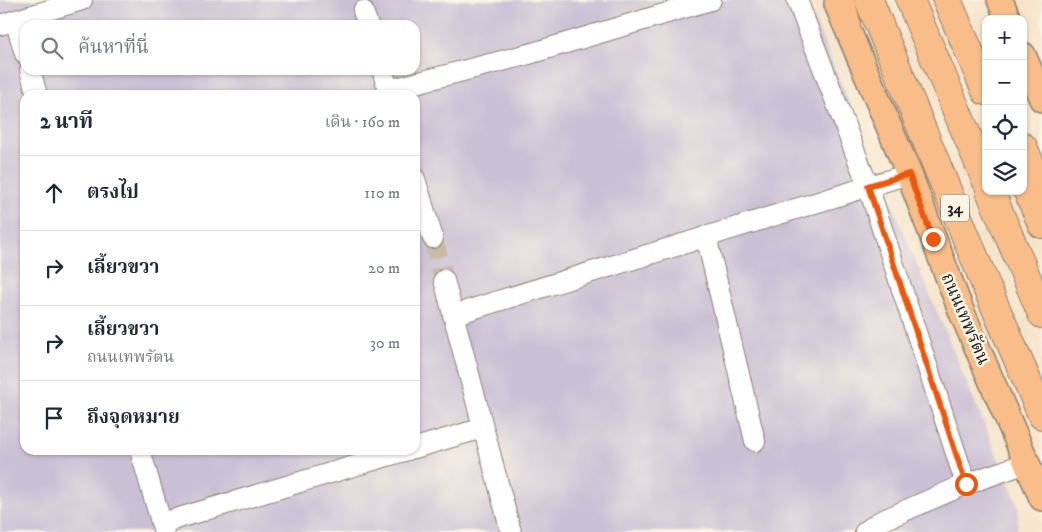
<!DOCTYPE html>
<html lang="th">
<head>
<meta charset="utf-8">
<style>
  body { margin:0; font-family:"IM FELL DW Pica","Noto Serif Thai",serif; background:#f6f6f7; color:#1f2937 }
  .controls { position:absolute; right:15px; top:15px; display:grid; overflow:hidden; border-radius:10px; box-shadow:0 1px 4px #0004 }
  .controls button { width:45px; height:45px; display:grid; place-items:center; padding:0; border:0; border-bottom:1px solid #e0e1e3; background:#fff; color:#1f2937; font:25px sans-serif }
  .stop { position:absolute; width:15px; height:15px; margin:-11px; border:4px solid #ea580c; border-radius:50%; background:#fff }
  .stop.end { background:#ea580c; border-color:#fff; box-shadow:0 1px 5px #0008 }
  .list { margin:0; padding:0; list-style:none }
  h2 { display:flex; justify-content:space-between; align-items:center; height:65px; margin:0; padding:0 20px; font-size:21px }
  h2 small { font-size:16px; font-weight:400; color:#747a83 }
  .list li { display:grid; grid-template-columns:32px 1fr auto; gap:15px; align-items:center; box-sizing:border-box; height:75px; padding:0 20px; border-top:1px solid #e0e1e3 }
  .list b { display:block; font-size:19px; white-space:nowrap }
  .list p { margin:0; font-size:16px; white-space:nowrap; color:#747a83 }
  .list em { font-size:16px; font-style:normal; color:#747a83 }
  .icon { flex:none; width:28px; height:28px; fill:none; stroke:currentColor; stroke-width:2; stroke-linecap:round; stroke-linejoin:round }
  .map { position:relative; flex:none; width:1042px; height:532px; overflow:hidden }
  .search { position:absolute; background:#fff; box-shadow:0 1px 4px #0004; left:20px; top:20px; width:400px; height:55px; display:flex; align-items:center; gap:12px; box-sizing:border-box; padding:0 18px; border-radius:15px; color:#747a83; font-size:19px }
  .panel { position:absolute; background:#fff; box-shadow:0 1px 4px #0004; left:20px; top:90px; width:400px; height:365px; border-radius:15px }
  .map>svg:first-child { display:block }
  .industrial { fill:#cbbfd5; fill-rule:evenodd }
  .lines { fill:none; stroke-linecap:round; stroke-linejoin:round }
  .minor-tunnel { stroke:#cabba6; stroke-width:20; stroke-dasharray:20 10; stroke-linecap:butt }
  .minor-casing { stroke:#898072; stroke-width:22 }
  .major-casing { stroke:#898072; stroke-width:28 }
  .highway-casing { stroke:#898072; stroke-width:30 }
  .minor { stroke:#fff; stroke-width:20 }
  .major { stroke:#f8bd89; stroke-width:25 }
  .highway { stroke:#f8bd89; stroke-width:28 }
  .route { stroke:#ea580c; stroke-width:6 }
  .labels { text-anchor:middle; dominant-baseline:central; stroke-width:5; stroke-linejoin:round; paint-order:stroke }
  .shield { fill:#fcf5e5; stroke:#5f5d58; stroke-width:1 }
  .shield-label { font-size:16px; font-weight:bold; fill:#1c1c1c }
  .street-label { font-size:18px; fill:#1c1c1c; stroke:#fcf5e5 }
</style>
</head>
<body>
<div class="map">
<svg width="1042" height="532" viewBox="0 0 1042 532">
  <rect width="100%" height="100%" fill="#fcf5e5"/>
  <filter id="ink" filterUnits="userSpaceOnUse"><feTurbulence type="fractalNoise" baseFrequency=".02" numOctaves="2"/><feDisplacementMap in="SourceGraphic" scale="10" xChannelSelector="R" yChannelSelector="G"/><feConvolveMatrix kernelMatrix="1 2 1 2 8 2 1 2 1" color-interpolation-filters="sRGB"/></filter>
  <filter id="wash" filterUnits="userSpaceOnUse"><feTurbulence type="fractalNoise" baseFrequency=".0096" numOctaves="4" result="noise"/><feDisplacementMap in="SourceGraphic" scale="20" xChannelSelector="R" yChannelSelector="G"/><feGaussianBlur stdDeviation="1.12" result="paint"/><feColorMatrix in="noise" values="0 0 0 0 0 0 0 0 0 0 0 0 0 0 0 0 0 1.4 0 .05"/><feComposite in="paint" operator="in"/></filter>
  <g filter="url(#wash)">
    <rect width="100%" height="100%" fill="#f6e3c9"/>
    <path class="industrial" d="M0 0H806L1019 507 1017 532H0ZM25 25H415V70H25ZM25 95H415V450H25Z"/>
  </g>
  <g filter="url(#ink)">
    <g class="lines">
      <path class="minor-tunnel" d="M433 238 444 280"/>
      <defs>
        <g id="minor">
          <path d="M797 0 868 186 966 484"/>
          <path d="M363 11 368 25"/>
          <path d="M15 20 25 54"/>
          <path d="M0 25 82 0"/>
          <path d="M30 70 37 95"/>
          <path d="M382 70 390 95"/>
          <path d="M388 90 529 54 711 0"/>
          <path d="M415 179 433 238"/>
          <path d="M706 236 755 441"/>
          <path d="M444 280 511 532"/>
          <path d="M453 315 909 174"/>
          <path d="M415 448 483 428"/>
          <path d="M140 450 164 532"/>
          <path d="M162 523 408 450"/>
          <path d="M865 532 879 522 966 484 1027 463"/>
        </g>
        <g id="major">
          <path d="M1000 0 1008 19"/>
          <path d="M837 4 909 174 960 308 1042 498"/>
          <path d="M1023 55 1042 99"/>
        </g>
        <g id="highway">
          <path d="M840 0 846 22"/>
          <path d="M869 0 987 288 1042 415"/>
          <path d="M910 0 986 180"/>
          <path d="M947 0 986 91"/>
          <path d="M1023 147 1042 191"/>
          <path d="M1023 180 1042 224"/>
          <path d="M990 191 1042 314"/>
        </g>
      </defs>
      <use href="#minor" class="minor-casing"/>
      <use href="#major" class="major-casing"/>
      <use href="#highway" class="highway-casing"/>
      <use href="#minor" class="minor"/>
      <use href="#major" class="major"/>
      <use href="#highway" class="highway"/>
    </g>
  </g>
  <g class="lines" filter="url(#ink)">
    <path class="route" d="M933 239 909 174 868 186 966 484"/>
  </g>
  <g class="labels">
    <rect class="shield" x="941" y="194.5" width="28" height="27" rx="4"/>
    <g class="shield-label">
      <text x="955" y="208">34</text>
    </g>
    <g class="street-label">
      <text transform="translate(965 319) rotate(67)">ถนนเทพรัตน</text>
    </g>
  </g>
</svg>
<div class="controls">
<button>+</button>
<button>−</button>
<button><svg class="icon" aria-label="locate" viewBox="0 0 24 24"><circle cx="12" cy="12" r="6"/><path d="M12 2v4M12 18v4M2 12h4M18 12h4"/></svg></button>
<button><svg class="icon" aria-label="layers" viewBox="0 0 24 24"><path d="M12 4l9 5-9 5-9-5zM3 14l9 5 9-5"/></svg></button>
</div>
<div class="stop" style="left:966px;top:484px"></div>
<div class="stop end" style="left:933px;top:239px"></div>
<div class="search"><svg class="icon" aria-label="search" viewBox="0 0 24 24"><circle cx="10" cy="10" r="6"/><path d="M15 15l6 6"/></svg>ค้นหาที่นี่</div>
<section class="panel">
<h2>2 นาที<small>เดิน · 160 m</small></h2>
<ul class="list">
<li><svg class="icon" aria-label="ahead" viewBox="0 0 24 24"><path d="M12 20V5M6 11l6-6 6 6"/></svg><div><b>ตรงไป</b></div><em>110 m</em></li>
<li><svg class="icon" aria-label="right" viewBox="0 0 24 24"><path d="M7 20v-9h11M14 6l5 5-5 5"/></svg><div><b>เลี้ยวขวา</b></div><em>20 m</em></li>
<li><svg class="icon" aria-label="right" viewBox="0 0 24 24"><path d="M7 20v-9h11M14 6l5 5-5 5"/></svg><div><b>เลี้ยวขวา</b><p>ถนนเทพรัตน</p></div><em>30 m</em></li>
<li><svg class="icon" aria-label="arrive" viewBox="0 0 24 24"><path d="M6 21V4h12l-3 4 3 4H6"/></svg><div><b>ถึงจุดหมาย</b></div></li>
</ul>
</section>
</div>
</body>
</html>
